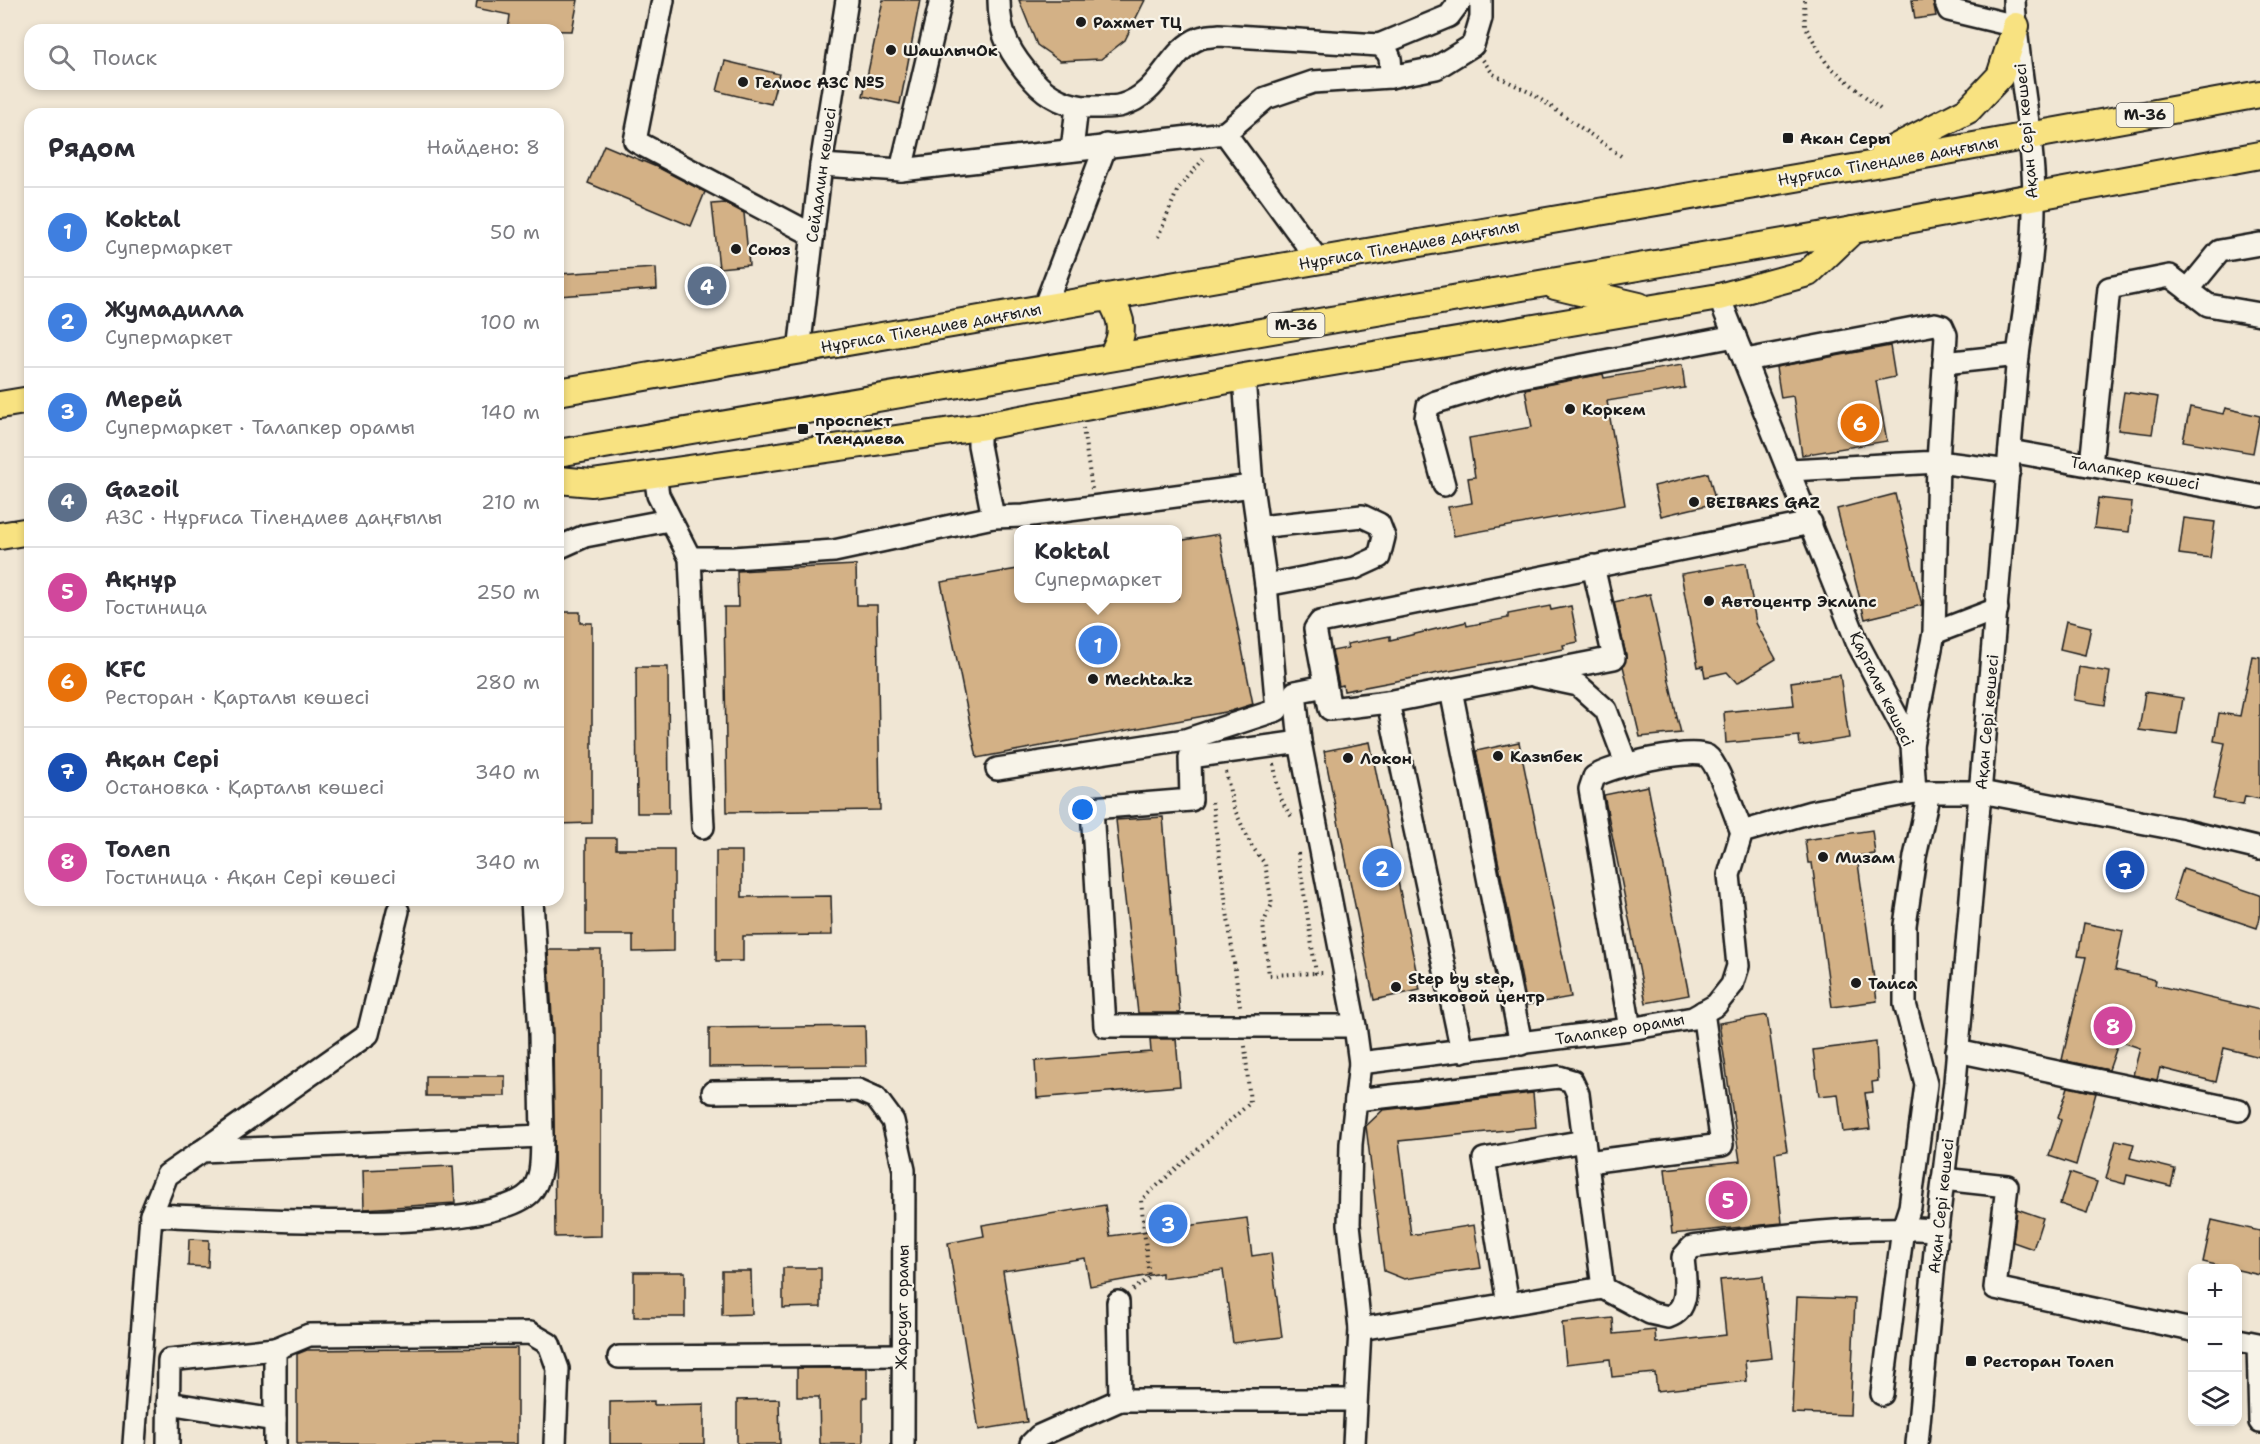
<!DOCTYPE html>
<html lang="ru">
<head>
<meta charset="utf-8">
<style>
  body { margin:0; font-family:"Shantell Sans",sans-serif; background:#f2f2f3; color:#2b2b33 }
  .controls { position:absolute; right:18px; bottom:18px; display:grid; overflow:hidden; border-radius:12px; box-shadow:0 3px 9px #0003 }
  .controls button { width:54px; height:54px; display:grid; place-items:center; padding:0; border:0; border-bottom:2px solid #e1e1e2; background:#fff; color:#2b2b33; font:30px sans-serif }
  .you { position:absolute; left:1083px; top:810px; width:21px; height:21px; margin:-15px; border:4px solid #fff; border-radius:50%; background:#1a73e8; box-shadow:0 0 0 9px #1a73e833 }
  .badge { display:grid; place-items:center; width:39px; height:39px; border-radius:50%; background:#b45309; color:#fff; font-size:20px; font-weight:700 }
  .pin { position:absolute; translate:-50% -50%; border:3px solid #fff; box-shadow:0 2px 6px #0006 }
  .popup { position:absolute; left:1014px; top:525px; width:168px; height:78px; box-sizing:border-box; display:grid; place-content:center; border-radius:12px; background:#fff; filter:drop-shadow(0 2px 4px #0005); font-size:20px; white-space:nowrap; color:#7c7c81 }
  .popup b { font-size:22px; color:#2b2b33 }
  .popup::after { content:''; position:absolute; left:50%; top:100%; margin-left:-12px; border:12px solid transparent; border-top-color:#fff }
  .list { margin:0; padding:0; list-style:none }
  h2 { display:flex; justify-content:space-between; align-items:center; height:78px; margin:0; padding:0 24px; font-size:26px }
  h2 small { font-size:20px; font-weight:400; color:#7c7c81 }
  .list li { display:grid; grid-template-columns:39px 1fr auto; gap:18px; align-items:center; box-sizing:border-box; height:90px; padding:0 24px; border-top:2px solid #e1e1e2 }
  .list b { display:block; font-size:22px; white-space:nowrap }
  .list p { margin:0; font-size:20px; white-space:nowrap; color:#7c7c81 }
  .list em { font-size:20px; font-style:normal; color:#7c7c81 }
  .icon { flex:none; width:33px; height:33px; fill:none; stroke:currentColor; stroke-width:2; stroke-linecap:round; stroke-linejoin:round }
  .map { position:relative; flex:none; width:2260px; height:1444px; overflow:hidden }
  .search { position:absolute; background:#fff; box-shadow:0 3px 9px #0003; left:24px; top:24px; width:540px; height:66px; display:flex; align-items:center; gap:15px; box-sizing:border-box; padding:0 21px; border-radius:18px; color:#7c7c81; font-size:22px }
  .panel { position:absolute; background:#fff; box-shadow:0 3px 9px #0003; left:24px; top:108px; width:540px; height:798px; border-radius:18px }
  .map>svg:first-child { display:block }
  .building { fill:#d3b186; stroke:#1c1c1c; stroke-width:1.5 }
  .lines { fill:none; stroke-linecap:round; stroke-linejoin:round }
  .minor-casing { stroke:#1c1c1c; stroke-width:26 }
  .major-casing { stroke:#1c1c1c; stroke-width:30 }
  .path { stroke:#1c1c1c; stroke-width:4; stroke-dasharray:1.5 4.5; stroke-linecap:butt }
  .minor { stroke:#f7f3e8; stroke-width:21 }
  .major { stroke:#f8e281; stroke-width:26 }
  .poi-dot { fill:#1c1c1c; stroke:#f7f3e8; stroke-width:2 }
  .labels { text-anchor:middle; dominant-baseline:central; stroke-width:4.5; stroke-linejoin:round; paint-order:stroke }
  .shield { fill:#f7f3e8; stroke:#5e5c59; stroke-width:1.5 }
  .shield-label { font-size:15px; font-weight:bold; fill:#1c1c1c }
  .poi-label { font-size:16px; font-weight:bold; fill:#1c1c1c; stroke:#f7f3e8; text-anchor:start }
  .street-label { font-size:16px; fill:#1c1c1c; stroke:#f7f3e8 }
</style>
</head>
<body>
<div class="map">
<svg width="2260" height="1444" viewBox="0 0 2260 1444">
  <rect width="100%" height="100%" fill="#f0e6d4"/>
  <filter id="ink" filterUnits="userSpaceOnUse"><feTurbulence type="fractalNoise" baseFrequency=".0167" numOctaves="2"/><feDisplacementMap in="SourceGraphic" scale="12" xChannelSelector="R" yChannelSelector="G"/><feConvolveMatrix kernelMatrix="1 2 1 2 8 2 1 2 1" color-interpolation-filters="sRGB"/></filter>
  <g filter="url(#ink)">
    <g class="building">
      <path d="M477 0H578L572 31 508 30 510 15 476 8Z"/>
      <path d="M883 0H920L900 104 863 96Z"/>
      <path d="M1019 0H1145L1125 40 1101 59 1060 61 1037 45Z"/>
      <path d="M1912 0H1933L1936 16 1915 19Z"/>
      <path d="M725 61 779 74 771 104 717 91Z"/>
      <path d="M604 145 659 168 705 192 691 226 588 183Z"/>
      <path d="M725 203 744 213 749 265 719 268 712 204Z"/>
      <path d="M656 268 657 289 558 296V274Z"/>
      <path d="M1890 346 1895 377 1876 381 1887 441 1802 455 1793 396 1781 398 1776 367Z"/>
      <path d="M1682 365 1685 388 1607 401 1625 505 1454 536 1448 507 1472 503 1468 478 1475 477 1469 438 1532 427 1525 389 1603 374 1604 378Z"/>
      <path d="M2124 392 2158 397 2152 434 2118 430Z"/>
      <path d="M2190 407 2223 414 2225 408 2260 416 2253 453 2183 441Z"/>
      <path d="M1708 473 1716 503 1661 516 1654 486Z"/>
      <path d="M1895 494 1922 605 1865 619 1837 509Z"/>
      <path d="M2098 498 2132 502 2129 532 2094 528Z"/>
      <path d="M2184 518 2215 522 2210 558 2179 554Z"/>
      <path d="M1219 534 1253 704 1231 711 977 758 941 582 1018 569V598H1178V541Z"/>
      <path d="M1746 563 1756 623 1776 659 1737 683 1727 672 1705 677 1703 666 1698 667 1681 574Z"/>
      <path d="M856 565 857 605H877L880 810 727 812 724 607H738L737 571Z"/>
      <path d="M1650 594 1677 717 1675 718 1677 717 1681 733 1640 737 1623 666 1626 655 1614 602Z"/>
      <path d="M1550 606 1551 610 1571 606 1578 642 1563 645 1564 649 1344 691 1343 685 1339 686 1332 651 1348 648 1347 644 1390 636V640L1466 622 1467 626 1508 618V614Z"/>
      <path d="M558 612H580V623H592V823L558 824Z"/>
      <path d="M2066 621 2091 627 2085 655 2060 649Z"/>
      <path d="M2252 656 2260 657V799L2245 796 2243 805 2213 799 2225 743 2214 741 2219 713 2240 716Z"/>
      <path d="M636 667H668L669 813H637Z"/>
      <path d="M2079 667 2110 672 2105 705 2074 700Z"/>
      <path d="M1840 675 1849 738 1800 746 1799 736 1726 743 1724 712 1794 705 1791 682Z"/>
      <path d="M2145 692 2183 698 2177 735 2139 730Z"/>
      <path d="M1370 742 1420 990 1374 1000 1324 751Z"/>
      <path d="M1519 742 1571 997 1527 1005 1476 751Z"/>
      <path d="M1648 786 1689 995 1646 1003 1604 795Z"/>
      <path d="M1163 817 1180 1013H1138L1116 820Z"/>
      <path d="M1872 830 1875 854 1857 856 1877 1001 1832 1007 1812 863H1808L1805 840Z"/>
      <path d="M586 838H616V849H674V951L633 952V935H586Z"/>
      <path d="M716 851H742V897L831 896 832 935 743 936V961H716Z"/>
      <path d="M2183 869 2260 895V918L2257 928 2173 900Z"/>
      <path d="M2084 923 2123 931 2115 970 2156 980 2155 985 2260 1010V1057L2224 1048 2216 1082 2160 1068 2157 1080 2133 1075 2140 1048 2119 1041 2109 1070 2062 1060 2086 957 2078 956Z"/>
      <path d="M548 950H601V1236L555 1237 553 1033Z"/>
      <path d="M1767 1015 1787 1151 1775 1153 1782 1223 1672 1234 1665 1169 1740 1161 1719 1023Z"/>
      <path d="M865 1026 866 1066 709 1067V1028Z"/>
      <path d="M1150 1039H1176L1180 1086 1037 1098 1035 1061 1151 1052Z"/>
      <path d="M1876 1042 1878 1081 1872 1082 1873 1092 1865 1093 1870 1129 1843 1132 1838 1094 1819 1096 1813 1050Z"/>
      <rect x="426" y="1076" width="79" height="20"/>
      <path d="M2068 1087 2096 1093 2076 1165 2049 1156 2061 1120 2058 1118Z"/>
      <path d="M1533 1093 1536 1127 1399 1141 1411 1235 1474 1225 1481 1268 1404 1279 1384 1271 1366 1126 1383 1110Z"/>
      <path d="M2116 1140 2134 1144 2130 1158 2175 1169 2171 1186 2127 1175 2125 1184 2106 1179Z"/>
      <path d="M453 1166 455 1203 364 1209 363 1170Z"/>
      <path d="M2070 1173 2097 1182 2087 1213 2060 1204Z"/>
      <path d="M1105 1205 1110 1236 1247 1218 1252 1256 1271 1253 1282 1337 1233 1343 1223 1270 1162 1278V1273L1090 1286 1085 1258 1003 1271 1027 1422 979 1430 948 1243 984 1236 982 1225Z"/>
      <path d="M2017 1209 2043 1218 2033 1249 2013 1242Z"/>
      <path d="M2212 1220 2260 1231V1275L2203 1262Z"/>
      <path d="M189 1239 209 1240 208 1267 188 1266Z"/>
      <path d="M783 1268H821V1307L783 1308Z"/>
      <path d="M722 1271H751L752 1314 722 1315Z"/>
      <rect x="634" y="1272" width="51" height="45"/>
      <path d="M1763 1276 1772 1358 1745 1361 1747 1381 1657 1391 1655 1373 1612 1377 1610 1359 1566 1364 1562 1323 1613 1318 1614 1334 1655 1330 1656 1343 1726 1335 1720 1280Z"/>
      <path d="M1797 1297 1855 1299 1850 1415 1792 1413Z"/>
      <path d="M517 1348V1444H297V1354L307 1350Z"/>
      <path d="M797 1368H867V1397H863V1444H820L819 1397H797Z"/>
      <path d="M779 1399 780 1444H737V1400Z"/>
      <path d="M654 1401V1405L704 1404V1444H610V1402Z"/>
    </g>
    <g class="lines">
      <defs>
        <g id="minor">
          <path d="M663 0 635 141 813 235"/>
          <path d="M999 0C999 36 1011 55 1034 81 1048 97 1069 107 1090 107 1100 107 1113 108 1122 105 1161 94 1168 50 1200 38 1206 36 1213 36 1219 35L1379 45C1393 54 1391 62 1390 77L1313 82 1266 98 1225 133"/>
          <path d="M1945 0 1949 10 2016 26"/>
          <path d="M1379 45 1449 16 1461 0"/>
          <path d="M1390 77 1436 68 1473 45 1481 18V0"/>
          <path d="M1072 150 1077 107"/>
          <path d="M821 165 901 170 1225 133 1318 260"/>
          <path d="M901 170 941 0"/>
          <path d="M2188 290 2220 251 2260 244"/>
          <path d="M1719 297 1857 642 1912 745 1915 792H1981L2177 829 2260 849"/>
          <path d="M1044 308 1106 145"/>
          <path d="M799 351 821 165 847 0"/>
          <path d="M1746 360 1935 324 1942 326 1946 335 1938 462 1790 470"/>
          <path d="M1944 363 2018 355"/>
          <path d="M979 427V445L993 517 1024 516 1252 486"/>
          <path d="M2010 451 2260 496"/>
          <path d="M2091 465 2109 288 2170 276 2208 305 2260 314"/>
          <path d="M655 474 658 495 690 558 703 827"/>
          <path d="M1444 485 1426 418 1428 406 1436 402 1515 378 1735 336"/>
          <path d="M1258 527 1362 516 1379 524 1384 537 1379 557 1355 568 1266 585"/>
          <path d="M558 548 585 536 669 520"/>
          <path d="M690 558H733L834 551 993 517"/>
          <path d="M1934 633 1997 609"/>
          <path d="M1536 676 1578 685 1606 710 1626 763"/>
          <path d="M1451 690 1521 1044"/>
          <path d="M1388 702 1330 709 1315 629 1320 622 1811 523"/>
          <path d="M1300 742 1295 692 1325 686"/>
          <path d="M1912 745 1934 633 1938 462 2009 471"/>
          <path d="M997 769 1185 740 1277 710 1266 585 1252 486 1244 377"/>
          <path d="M1355 1026H1105L1092 808 1191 800 1190 757 1300 742 1355 1026 1360 1063"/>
          <path d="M1630 1029 1590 789 1594 777C1609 766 1691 747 1707 756 1719 764 1735 817 1742 832"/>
          <path d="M1462 1051 1388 702 1614 658 1593 566"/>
          <path d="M1957 1051 2239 1110"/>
          <path d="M713 1092 858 1090 876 1098 893 1121 904 1170 903 1444"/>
          <path d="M1356 1100 1559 1077 1572 1081 1578 1094 1603 1288"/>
          <path d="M202 1151 368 1034 398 911"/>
          <path d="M1587 1162 1722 1145 1703 1012"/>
          <path d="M1943 1179 2007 1186 1995 1288 2192 1330"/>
          <path d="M151 1215C221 1217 484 1238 530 1193 544 1178 541 1154 542 1136"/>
          <path d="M1118 1302 1120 1400"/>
          <path d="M1508 1304 1484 1159 1584 1141"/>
          <path d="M1360 1329 1603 1288 1650 1313 1668 1317C1693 1309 1684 1277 1683 1257L1692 1247C1775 1236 1854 1225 1937 1230"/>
          <path d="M2238 1340 2258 1344 2260 1422"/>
          <path d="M275 1349 309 1335 530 1333 549 1344 558 1369 555 1444"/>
          <path d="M619 1357 902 1355"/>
          <path d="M1882 1394 1903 1228 1910 1207 1926 1084 1905 1004V925L1915 857 1929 792"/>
          <path d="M168 1403 275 1420"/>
          <path d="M134 1444 151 1215 167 1175 202 1151 542 1136 540 1033 532 900"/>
          <path d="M168 1444 169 1360 275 1349V1444"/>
          <path d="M1031 1444 1039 1436 1120 1400H1355"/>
          <path d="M1354 1444 1360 1329 1349 1224 1351 1144 1360 1063 1630 1029 1693 1018 1716 1005 1732 985 1738 966 1729 875 1742 832 1811 812 1915 792"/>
          <path d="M1917 1444 1937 1230 1955 1082 2018 355C2025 303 2035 249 2034 196 2033 130 2017 66 2014 0"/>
        </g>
        <g id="major">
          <path d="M1883 154 1968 110 2000 76 2016 26"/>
          <path d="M1555 286 1639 306"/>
          <path d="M1109 297C1123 319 1126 335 1111 357"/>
          <path d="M558 392 1853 168 2260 94"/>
          <path d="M0 405 30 400"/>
          <path d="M558 453 1853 230 2260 155"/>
          <path d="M558 480 592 483 979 427 1244 377 1719 297 1808 273 1853 230"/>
          <path d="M0 536 30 531"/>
        </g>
      </defs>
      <use href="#minor" class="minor-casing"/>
      <use href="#major" class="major-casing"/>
      <g class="path">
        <path d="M1804 0 1805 26 1827 64 1880 109"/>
        <path d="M1483 60 1493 74 1533 94 1621 156"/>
        <path d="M1158 237 1178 189 1206 156"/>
        <path d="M1083 428 1092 489"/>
        <path d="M1274 764C1277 785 1279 802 1293 818"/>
        <path d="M1226 772 1233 806 1251 845 1265 864 1272 904 1263 924 1269 975 1316 973"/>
        <path d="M1212 802 1240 1006"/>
        <path d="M1298 853 1316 973H1325"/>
        <path d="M1133 1290 1149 1278 1141 1200 1250 1103 1245 1046"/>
      </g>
      <use href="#minor" class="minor"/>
      <use href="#major" class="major"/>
    </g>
  </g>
  <g class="poi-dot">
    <circle cx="1081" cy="22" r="6"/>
    <circle cx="891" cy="50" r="6"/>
    <circle cx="743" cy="82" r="6"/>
    <rect x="1782" y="132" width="12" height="12" rx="3"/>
    <circle cx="736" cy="249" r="6"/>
    <circle cx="1570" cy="409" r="6"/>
    <rect x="797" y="423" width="12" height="12" rx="3"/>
    <circle cx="1694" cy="502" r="6"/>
    <circle cx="1709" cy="601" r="6"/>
    <circle cx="1093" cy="679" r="6"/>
    <circle cx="1498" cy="756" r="6"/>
    <circle cx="1348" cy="758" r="6"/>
    <circle cx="1823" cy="857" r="6"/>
    <circle cx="1856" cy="983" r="6"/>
    <circle cx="1396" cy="987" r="6"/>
    <rect x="1965" y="1355" width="12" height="12" rx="3"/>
  </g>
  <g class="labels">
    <g class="shield">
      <rect x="2116.5" y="103" width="57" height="24" rx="4.5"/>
      <rect x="1267.5" y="313" width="57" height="24" rx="4.5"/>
    </g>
    <g class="shield-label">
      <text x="2145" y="115">M-36</text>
      <text x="1296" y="325">M-36</text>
    </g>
    <g class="poi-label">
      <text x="1093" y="22">Рахмет ТЦ</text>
      <text x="903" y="50">ШашлычОк</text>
      <text x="755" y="82">Гелиос АЗС №5</text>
      <text x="1800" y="138">Акан Серы</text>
      <text x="748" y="249">Союз</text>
      <text x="1582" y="409">Коркем</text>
      <text x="815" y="420">проспект<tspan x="815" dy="18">Тлендиева</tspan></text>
      <text x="1706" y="502">BEIBARS GAZ</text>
      <text x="1721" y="601">Автоцентр Эклипс</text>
      <text x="1105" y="679">Mechta.kz</text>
      <text x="1510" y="756">Казыбек</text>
      <text x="1360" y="758">Локон</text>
      <text x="1835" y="857">Мизам</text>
      <text x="1408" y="978">Step by step,<tspan x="1408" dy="18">языковой центр</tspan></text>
      <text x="1868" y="983">Таиса</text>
      <text x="1983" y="1361">Ресторан Толеп</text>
    </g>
    <g class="street-label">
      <text transform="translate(2026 131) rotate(-95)">Ақан Сері көшесі</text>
      <text transform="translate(1888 161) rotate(-10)">Нұрғиса Тілендиев даңғылы</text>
      <text transform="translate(821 175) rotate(-82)">Сейдалин көшесі</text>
      <text transform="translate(1409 245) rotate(-10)">Нұрғиса Тілендиев даңғылы</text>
      <text transform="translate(931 328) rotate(-10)">Нұрғиса Тілендиев даңғылы</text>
      <text transform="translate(2135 473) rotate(10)">Талапкер көшесі</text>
      <text transform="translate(1882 689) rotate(64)">Қарталы көшесі</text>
      <text transform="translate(1987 722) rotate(-85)">Ақан Сері көшесі</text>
      <text transform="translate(1620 1029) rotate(-9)">Талапкер орамы</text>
      <text transform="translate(1941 1206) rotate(-84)">Ақан Сері көшесі</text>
      <text transform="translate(902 1307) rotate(-89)">Жарсуат орамы</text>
    </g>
  </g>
</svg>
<div class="controls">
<button>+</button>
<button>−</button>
<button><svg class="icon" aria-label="layers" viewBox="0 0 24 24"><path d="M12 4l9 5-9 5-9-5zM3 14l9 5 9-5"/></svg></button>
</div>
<div class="you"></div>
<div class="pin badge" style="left:1098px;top:645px;background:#3f7fe0">1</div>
<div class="popup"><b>Koktal</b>Супермаркет</div>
<div class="pin badge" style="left:1382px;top:868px;background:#3f7fe0">2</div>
<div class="pin badge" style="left:1168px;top:1224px;background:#3f7fe0">3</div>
<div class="pin badge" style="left:707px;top:286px;background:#5c6f8a">4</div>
<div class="pin badge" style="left:1728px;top:1200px;background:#d1479c">5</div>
<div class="pin badge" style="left:1860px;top:423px;background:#e8710a">6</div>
<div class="pin badge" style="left:2125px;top:870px;background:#1a4fb4">7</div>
<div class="pin badge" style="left:2113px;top:1026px;background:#d1479c">8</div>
<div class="search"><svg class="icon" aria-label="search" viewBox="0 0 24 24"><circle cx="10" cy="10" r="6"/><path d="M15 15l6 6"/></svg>Поиск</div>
<section class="panel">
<h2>Рядом<small>Найдено: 8</small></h2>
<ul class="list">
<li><span class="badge" style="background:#3f7fe0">1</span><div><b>Koktal</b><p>Супермаркет</p></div><em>50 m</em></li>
<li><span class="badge" style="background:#3f7fe0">2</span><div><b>Жумадилла</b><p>Супермаркет</p></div><em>100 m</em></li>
<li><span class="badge" style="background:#3f7fe0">3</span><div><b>Мерей</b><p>Супермаркет · Талапкер орамы</p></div><em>140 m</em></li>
<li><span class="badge" style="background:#5c6f8a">4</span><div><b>Gazoil</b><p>АЗС · Нұрғиса Тілендиев даңғылы</p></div><em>210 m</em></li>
<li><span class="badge" style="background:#d1479c">5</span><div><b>Ақнұр</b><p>Гостиница</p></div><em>250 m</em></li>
<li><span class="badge" style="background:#e8710a">6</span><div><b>KFC</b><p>Ресторан · Қарталы көшесі</p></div><em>280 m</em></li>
<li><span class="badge" style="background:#1a4fb4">7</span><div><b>Ақан Серi</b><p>Остановка · Қарталы көшесі</p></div><em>340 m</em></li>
<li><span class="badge" style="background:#d1479c">8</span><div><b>Толеп</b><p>Гостиница · Ақан Сері көшесі</p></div><em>340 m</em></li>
</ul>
</section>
</div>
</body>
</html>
